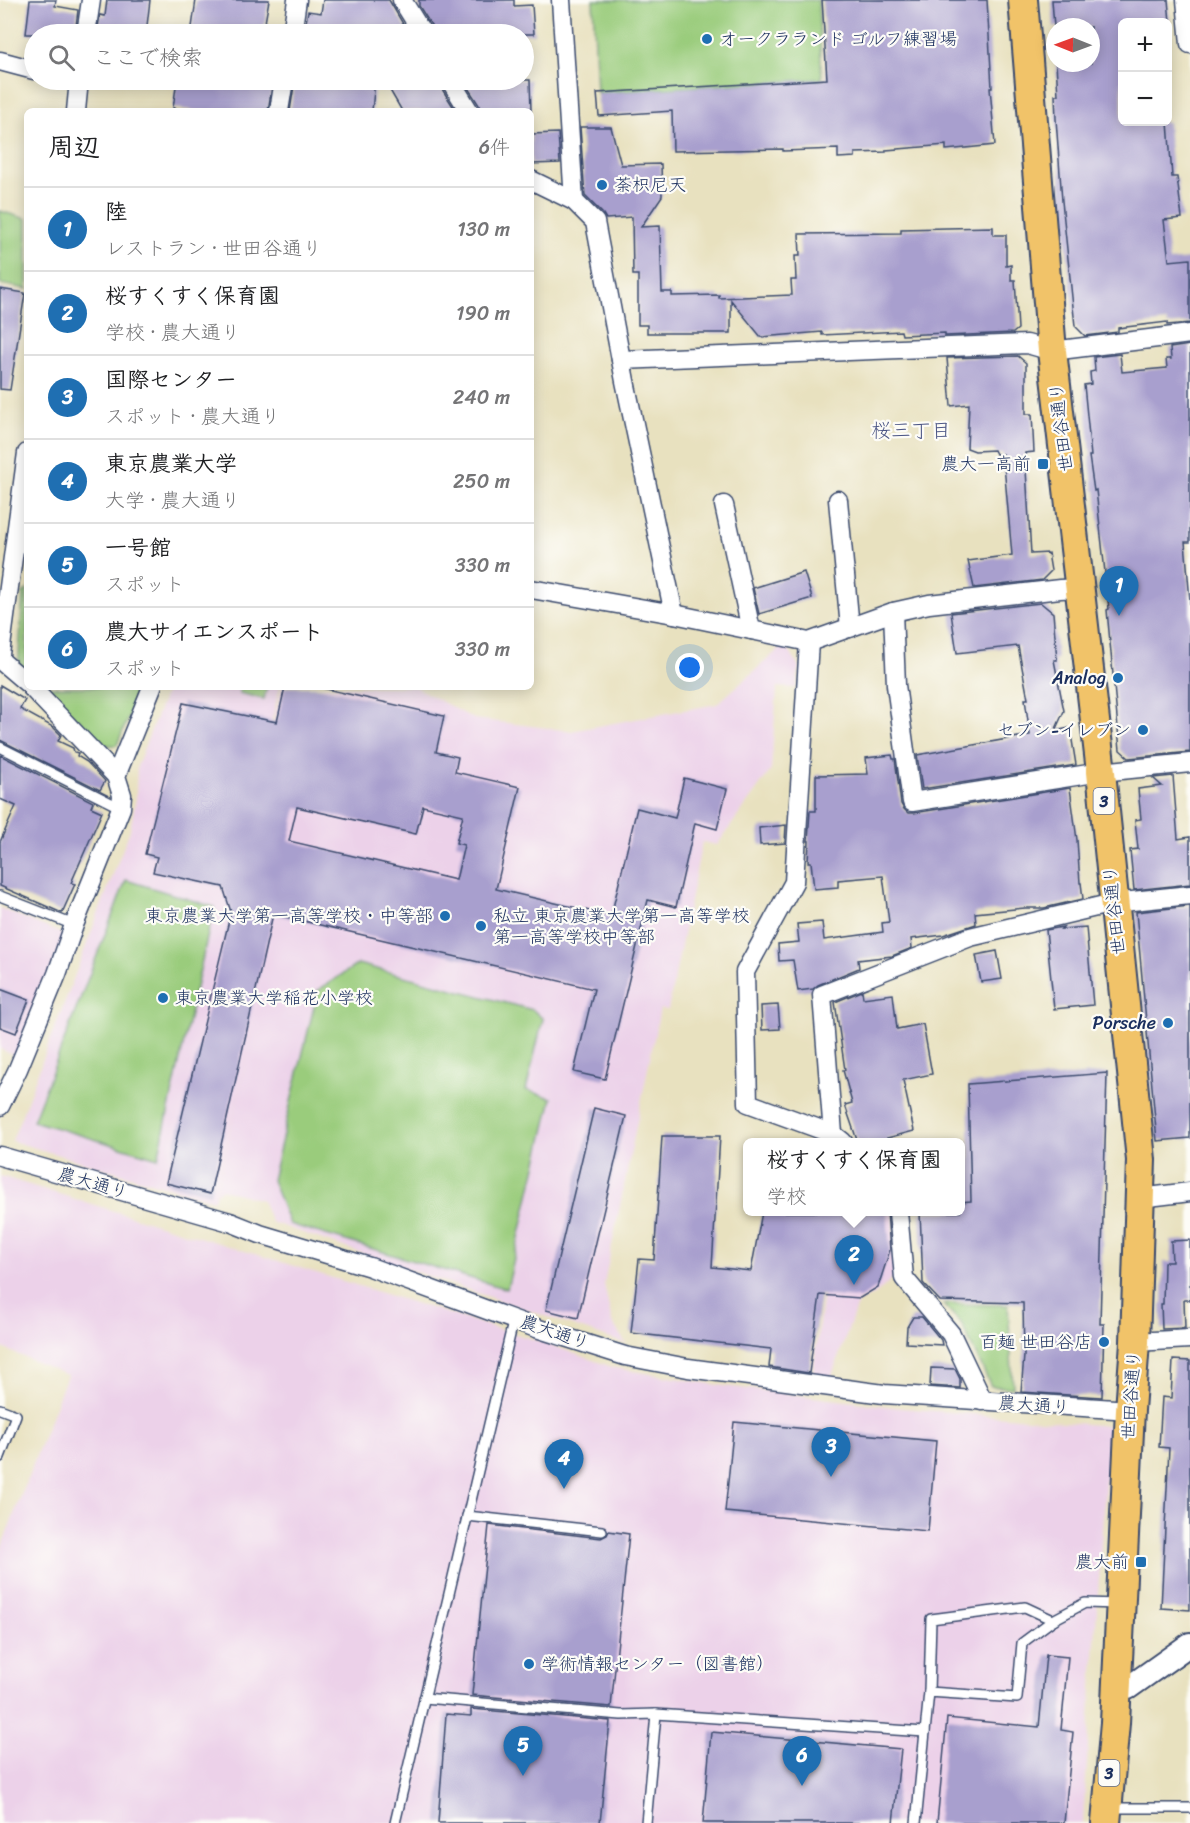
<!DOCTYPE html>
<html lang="ja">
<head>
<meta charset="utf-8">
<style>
  body { margin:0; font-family:Sriracha,"Klee One",sans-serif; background:#f2f2f2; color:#202124 }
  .controls { position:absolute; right:18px; top:18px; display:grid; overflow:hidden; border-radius:9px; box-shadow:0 3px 15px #0003 }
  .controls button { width:54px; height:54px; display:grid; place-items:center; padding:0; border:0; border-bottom:2px solid #e0e0e0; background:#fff; color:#202124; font:30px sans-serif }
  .compass { position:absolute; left:1046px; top:18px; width:54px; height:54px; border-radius:50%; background:#fff; box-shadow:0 3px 15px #0003; rotate:271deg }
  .you { position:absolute; left:690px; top:668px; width:21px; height:21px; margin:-15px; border:4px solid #fff; border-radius:50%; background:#1a73e8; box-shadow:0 0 0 9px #1a73e833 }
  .badge { display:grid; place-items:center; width:39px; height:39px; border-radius:50%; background:#1f6fb2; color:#fff; font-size:20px; font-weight:700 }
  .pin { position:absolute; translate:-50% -50px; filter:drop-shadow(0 2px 3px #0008) }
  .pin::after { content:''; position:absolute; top:32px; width:21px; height:18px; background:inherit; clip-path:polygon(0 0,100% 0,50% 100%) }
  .popup { position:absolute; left:743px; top:1138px; width:222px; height:78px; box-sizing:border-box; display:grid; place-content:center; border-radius:9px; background:#fff; filter:drop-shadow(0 2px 4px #0005); font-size:20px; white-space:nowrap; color:#757577 }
  .popup b { font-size:22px; color:#202124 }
  .popup::after { content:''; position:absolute; left:50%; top:100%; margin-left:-12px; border:12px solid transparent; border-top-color:#fff }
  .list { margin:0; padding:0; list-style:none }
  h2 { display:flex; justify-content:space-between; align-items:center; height:78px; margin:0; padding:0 24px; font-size:26px }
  h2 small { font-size:20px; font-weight:400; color:#757577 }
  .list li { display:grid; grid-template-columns:39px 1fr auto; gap:18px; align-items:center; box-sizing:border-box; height:84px; padding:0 24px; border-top:2px solid #e0e0e0 }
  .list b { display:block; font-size:22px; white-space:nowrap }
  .list p { margin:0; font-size:20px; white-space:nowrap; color:#757577 }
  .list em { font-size:20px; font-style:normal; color:#757577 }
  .icon { flex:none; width:33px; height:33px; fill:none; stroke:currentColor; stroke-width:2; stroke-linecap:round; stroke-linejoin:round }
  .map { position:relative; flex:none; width:1190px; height:1823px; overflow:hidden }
  .search { position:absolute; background:#fff; box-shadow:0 3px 15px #0003; left:24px; top:24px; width:510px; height:66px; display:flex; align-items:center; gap:15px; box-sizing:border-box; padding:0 21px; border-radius:33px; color:#757577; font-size:22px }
  .panel { position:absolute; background:#fff; box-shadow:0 3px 15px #0003; left:24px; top:108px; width:510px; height:582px; border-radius:9px }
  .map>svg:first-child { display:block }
  .built { fill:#ecd1e9 }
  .green { fill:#9acc7c; stroke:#5a7e6d; stroke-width:1.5 }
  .building { fill:#a89fce; fill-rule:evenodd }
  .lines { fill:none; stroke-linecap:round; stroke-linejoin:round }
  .service-casing { stroke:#3a4a6d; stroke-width:12 }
  .minor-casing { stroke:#3a4a6d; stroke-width:21 }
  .tertiary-casing { stroke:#3a4a6d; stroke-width:26 }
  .primary-casing { stroke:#3a4a6d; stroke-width:32 }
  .service { stroke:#fff; stroke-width:9 }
  .minor { stroke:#fff; stroke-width:18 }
  .tertiary { stroke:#fff; stroke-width:22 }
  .primary { stroke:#f1c369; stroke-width:28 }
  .poi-dot { fill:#1f6fb2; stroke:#fdfcf7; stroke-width:2 }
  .labels { text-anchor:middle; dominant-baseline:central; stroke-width:4.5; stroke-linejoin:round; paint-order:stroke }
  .shield { fill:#fdfcf7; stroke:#5f6c8c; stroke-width:1.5 }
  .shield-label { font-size:16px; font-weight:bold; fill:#1b2f5e }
  .poi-label { font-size:18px; fill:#1b2f5e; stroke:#fdfcf7; text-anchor:end }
  .street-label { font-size:18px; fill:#1b2f5e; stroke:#fdfcf7 }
  .neighbourhood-label { font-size:20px; fill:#4c5685; stroke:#fdfcf7 }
</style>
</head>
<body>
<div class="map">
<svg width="1190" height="1823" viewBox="0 0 1190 1823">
  <rect width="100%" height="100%" fill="#fdfcf7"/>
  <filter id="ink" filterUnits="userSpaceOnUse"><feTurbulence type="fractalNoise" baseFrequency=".0167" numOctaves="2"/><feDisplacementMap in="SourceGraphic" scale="12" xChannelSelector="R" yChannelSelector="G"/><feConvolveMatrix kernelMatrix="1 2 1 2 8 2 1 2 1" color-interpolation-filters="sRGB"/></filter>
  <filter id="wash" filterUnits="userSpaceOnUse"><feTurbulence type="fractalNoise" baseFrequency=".008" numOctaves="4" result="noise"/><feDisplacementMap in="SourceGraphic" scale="24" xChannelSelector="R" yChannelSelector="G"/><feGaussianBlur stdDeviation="1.35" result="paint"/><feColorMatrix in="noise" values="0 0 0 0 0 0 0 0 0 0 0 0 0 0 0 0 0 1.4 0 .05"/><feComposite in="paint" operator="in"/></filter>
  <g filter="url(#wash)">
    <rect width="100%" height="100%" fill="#e8e1bf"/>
    <g class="built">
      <path d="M785 644 799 667 796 688 777 687 771 770 717 845 702 842 668 1010 660 1009 604 1284 612 1322 626 1344 271 1222 262 1200 221 1189 216 1193 256 1020 214 1200 166 1187 12 1141 130 830 136 798 137 766 168 687H280L248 818 251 819 282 687H415L474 719 571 731 717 704Z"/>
      <path d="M0 908 65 935 16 1056 0 1049Z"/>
      <path d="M0 1176 545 1343 615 1368 724 1386 902 1408 1109 1426 1083 1823H0V1551L67 1375 0 1347Z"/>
      <path d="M833 1212H893L894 1277 876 1294 858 1302 830 1381 812 1379Z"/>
    </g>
    <g class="green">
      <path d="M593 0H818L822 79 597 93Z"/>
      <path d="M0 211 27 219V289L0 284Z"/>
      <path d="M27 590V678L18 669 23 593Z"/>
      <path d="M36 687H141L117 745 99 746Z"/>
      <path d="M240 687H267L264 699 239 693Z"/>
      <path d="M126 880 214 907 158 1158 33 1121Z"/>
      <path d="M358 964 533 1010 543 1019 526 1090 552 1098 507 1289 289 1224 272 1180 318 990Z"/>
      <path d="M943 1304 1008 1305 1013 1388 991 1386 961 1323Z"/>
    </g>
    <g id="blocks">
      <g class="building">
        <path d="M30 0H56L55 6 78 10 75 34H26Z"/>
        <path d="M107 0H150L146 34H97L100 15 105 16Z"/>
        <path d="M196 0H269L263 34H191Z"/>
        <path d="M323 0H389L409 34H304L308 11 321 13Z"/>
        <path d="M419 0H514V6L532 5 534 34H434L433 28 419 6Z"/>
        <path d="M822 0H987L992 88H990L995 145 946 150V145L886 150V152L855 153V157L838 158V149L783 151V149L673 151 672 111 599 116 597 93 827 79Z"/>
        <path d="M1052 0H1168L1170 22H1122V122H1168L1172 177H1177L1182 218 1164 220 1169 261 1190 259V323L1167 325V322L1118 328V332L1085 336 1075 326 1062 201 1056 119 1055 95H1058L1056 63H1091V27H1054Z"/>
        <path d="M177 80H273L268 111H198L173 108Z"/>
        <path d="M295 80H375L372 111H290Z"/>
        <path d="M384 80H439L440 86 456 111H402Z"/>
        <path d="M463 80H530L531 111H480L479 105Z"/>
        <path d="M580 127H611L621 165 661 164 662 196 641 227 660 226 662 292H672V296L719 295V298L792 295 791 280H796L795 256H800L799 234 901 233V229L993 227V235H1006V266L1011 265V280H1015L1018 329 1013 333 945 336V333L902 335 901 331 822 335V332L761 337 731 300V333H647V325H638V275H633L632 217 606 219 603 214 585 196Z"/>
        <path d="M558 133 560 163 531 164V134Z"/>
        <path d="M0 289 25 293 10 390 0 389Z"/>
        <path d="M1190 345V542H1185L1190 601V752L1129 758 1120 750 1107 610 1109 609 1096 490 1094 491 1089 456H1091L1084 385 1091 384 1090 372 1095 371 1094 357 1120 354 1122 372 1167 368 1166 359H1171L1170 348Z"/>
        <path d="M1018 356 1026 363V414H1032L1034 452 1025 453 1031 554 1048 553 1051 571 1042 580 974 588 968 561 1012 555 1003 454H996L994 450 975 451 967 448 969 404 951 406 947 358Z"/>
        <path d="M804 572 812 598 759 614 753 588Z"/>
        <path d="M1041 603 1053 613 1057 660H1054L1064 711 1055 731 1070 728 1076 765 922 789 917 755 1030 735 1025 699H1028L1018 646 957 653 951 613Z"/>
        <path d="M0 685 25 700 20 709 53 727 61 735 58 741 73 748 74 752 78 753 77 756 87 762 105 781 100 790 0 740Z"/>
        <path d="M285 687H318L444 716 436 752 458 757 455 772 520 787 496 889 611 916 637 808 675 818 684 778 727 789 717 829 695 823 676 907 648 900 605 1079 574 1072 594 989 273 914 210 1194 166 1183 231 912 223 887 153 872 157 857 145 854 183 703 277 722ZM423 806 463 815 456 843 464 845 456 880 289 841 297 807 416 834Z"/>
        <path d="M0 755 93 802 91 807 102 812 71 883 75 884 62 913 0 886V842L16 806 0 799Z"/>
        <path d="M892 755 893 759H895L901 804 904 809 908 813H914L1070 788 1077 840 1080 883H1081L1083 899 1044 908H1025L975 913 976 924 943 935 911 939 912 948 892 956 858 960 859 968 818 985 813 989 798 991 793 960 779 961 778 944 799 942 797 924 822 922 824 940 883 932 882 923 889 922 883 876 838 880V887L814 889 811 862H808L809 841H808L810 811H816V775L868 774 866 758Z"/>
        <path d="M1173 776 1178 839 1190 837V884L1134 890 1130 850 1138 849 1135 820 1141 819 1138 789 1162 786 1153 778Z"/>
        <path d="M786 825 785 843 760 845 759 828Z"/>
        <path d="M1190 906V1138L1157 1141 1136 912Z"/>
        <path d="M1063 927 1061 929 1086 927 1093 1005 1054 1009 1046 930Z"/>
        <path d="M997 951 1002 979 981 982 976 955Z"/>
        <path d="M0 989 29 1000 16 1033 0 1027Z"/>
        <path d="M862 991 863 998 893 994 897 1029 923 1024 932 1074 903 1080 914 1131 887 1138 889 1143H858L845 1105 852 1103 843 1070H845L835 1002Z"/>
        <path d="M778 1005 780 1029 762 1030 761 1006Z"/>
        <path d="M1107 1073 1100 1324H1104L1102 1397 1021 1392 1024 1356 1023 1303 940 1301 923 1283 920 1212H960V1202L971 1201 968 1084Z"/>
        <path d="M594 1108 626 1116 578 1318 546 1310Z"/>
        <path d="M662 1136H720L712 1267 751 1271 762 1212H887L890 1250 878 1287 860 1298 820 1295 809 1373 769 1367 771 1349 631 1333 639 1259 654 1260Z"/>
        <path d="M1190 1240V1300H1184L1185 1328 1162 1329 1161 1304H1163L1164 1262H1172L1171 1241Z"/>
        <path d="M913 1317H922L941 1340 942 1345 906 1343 907 1327Z"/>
        <path d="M1173 1360 1190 1361V1610L1161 1608 1169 1448 1159 1447 1162 1397 1171 1398Z"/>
        <path d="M931 1368 955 1369 960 1379V1388L930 1386Z"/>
        <path d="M734 1422 936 1441 928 1531 725 1512Z"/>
        <path d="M489 1525 601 1538 607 1535 609 1531 629 1534 611 1707 472 1695Z"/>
        <path d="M1046 1655 1068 1657 1061 1730 1073 1732 1064 1823H937L947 1718 1039 1727Z"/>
        <path d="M471 1709 610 1721 600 1823H438L446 1714 471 1716Z"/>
        <path d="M711 1732 901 1749 893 1823H703Z"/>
      </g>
    </g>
  </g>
  <g filter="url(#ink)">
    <use href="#blocks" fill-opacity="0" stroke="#3a4a6d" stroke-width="1.5"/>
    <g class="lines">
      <defs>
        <g id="service">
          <path d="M0 747 121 808"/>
          <path d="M0 896 74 925"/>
          <path d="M0 1409 16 1415 0 1457"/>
          <path d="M467 1516 602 1531"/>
          <path d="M929 1692 931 1619 1025 1607 1053 1620"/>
          <path d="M424 1698 621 1715 656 1714 925 1732 929 1692 1017 1698 1022 1643 1053 1620 1085 1603 1118 1604"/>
          <path d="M1112 1808H1190"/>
          <path d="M395 1823 514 1318"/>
          <path d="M646 1823 656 1714"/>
          <path d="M916 1823 925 1732"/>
        </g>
        <g id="minor">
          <path d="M402 0 423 34"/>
          <path d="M561 0 574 201"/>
          <path d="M1186 0 1190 44"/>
          <path d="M86 34 91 0"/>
          <path d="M292 34 297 0"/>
          <path d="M0 61 34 70"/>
          <path d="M450 80 469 111"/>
          <path d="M76 111 79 80"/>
          <path d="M279 111 284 80"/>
          <path d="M531 180 574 201 595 222 625 381 674 614"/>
          <path d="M621 360 1027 344 1052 351 1190 334"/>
          <path d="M838 500 850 628"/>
          <path d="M724 505 751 630"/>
          <path d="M531 589 674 614 809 642 893 612 929 604 1060 589 1080 588"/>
          <path d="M893 612 896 685 912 802 1101 772 1190 763"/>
          <path d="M809 642 794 882 745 972 748 1103 833 1134 843 1142"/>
          <path d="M0 654 27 453"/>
          <path d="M0 660 27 683"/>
          <path d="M31 687 116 776"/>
          <path d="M0 1106 18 1069 57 974 74 925 121 808 122 795 116 776 152 687"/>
          <path d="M833 1134 822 995 970 937 1113 903 1190 895"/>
          <path d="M0 1156 230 1222 260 1234 370 1267 536 1328 625 1356 688 1368 884 1394 1130 1410"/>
          <path d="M1140 1198 1190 1192"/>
          <path d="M898 1212 904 1278 951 1334 983 1401"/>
          <path d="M1135 1342 1190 1339"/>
        </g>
        <path id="tertiary" d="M1116 1688H1128L1190 1644"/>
        <path id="primary" d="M1023 0 1052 351 1101 772 1141 1160 1135 1342 1130 1410 1115 1723 1106 1823"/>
      </defs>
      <use href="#service" class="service-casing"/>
      <use href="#minor" class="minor-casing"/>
      <use href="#tertiary" class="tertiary-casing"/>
      <use href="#primary" class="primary-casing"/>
      <use href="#service" class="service"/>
      <use href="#minor" class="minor"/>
      <use href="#tertiary" class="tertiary"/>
      <use href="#primary" class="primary"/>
    </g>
  </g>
  <g class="poi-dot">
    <circle cx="707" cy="39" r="6"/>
    <circle cx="602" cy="185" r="6"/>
    <rect x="1037" y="458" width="12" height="12" rx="3"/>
    <circle cx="1118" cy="678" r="6"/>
    <circle cx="1143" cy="730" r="6"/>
    <circle cx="445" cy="916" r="6"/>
    <circle cx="481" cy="926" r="6"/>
    <circle cx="163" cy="998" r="6"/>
    <circle cx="1168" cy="1023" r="6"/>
    <circle cx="1104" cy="1342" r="6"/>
    <rect x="1135" y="1556" width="12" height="12" rx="3"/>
    <circle cx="529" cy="1664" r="6"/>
  </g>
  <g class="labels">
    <g class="shield">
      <rect x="1093.5" y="788" width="21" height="26" rx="4.5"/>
      <rect x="1098.5" y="1760" width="21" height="26" rx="4.5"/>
    </g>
    <g class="shield-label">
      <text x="1104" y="801">3</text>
      <text x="1109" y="1773">3</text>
    </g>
    <g class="poi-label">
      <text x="719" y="39" text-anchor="start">オークラランド ゴルフ練習場</text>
      <text x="614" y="185" text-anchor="start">荼枳尼天</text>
      <text x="1031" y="464">農大一高前</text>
      <text x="1106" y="678">Analog</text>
      <text x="1131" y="730">セブン-イレブン</text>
      <text x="433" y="916">東京農業大学第一高等学校・中等部</text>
      <text x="493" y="916" text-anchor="start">私立 東京農業大学第一高等学校<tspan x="493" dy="21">第一高等学校中等部</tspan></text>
      <text x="175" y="998" text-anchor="start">東京農業大学稲花小学校</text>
      <text x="1156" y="1023">Porsche</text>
      <text x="1092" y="1342">百麺 世田谷店</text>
      <text x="1129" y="1562">農大前</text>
      <text x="541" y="1664" text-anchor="start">学術情報センター（図書館）</text>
    </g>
    <g class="street-label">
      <text transform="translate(1061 427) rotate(-97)">世田谷通り</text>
      <text transform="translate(1114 910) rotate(-96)">世田谷通り</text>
      <text transform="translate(93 1183) rotate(16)">農大通り</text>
      <text transform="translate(555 1332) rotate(19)">農大通り</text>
      <text transform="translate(1131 1395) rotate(-86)">世田谷通り</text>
      <text transform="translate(1034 1405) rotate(4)">農大通り</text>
    </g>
    <g class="neighbourhood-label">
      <text x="911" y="430">桜三丁目</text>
    </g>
  </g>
</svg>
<div class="controls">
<button>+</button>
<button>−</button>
</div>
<svg class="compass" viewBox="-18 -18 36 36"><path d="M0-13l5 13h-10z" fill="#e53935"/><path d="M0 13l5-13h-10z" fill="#757577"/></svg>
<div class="you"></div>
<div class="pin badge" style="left:1119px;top:616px">1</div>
<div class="pin badge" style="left:854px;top:1285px">2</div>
<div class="popup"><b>桜すくすく保育園</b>学校</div>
<div class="pin badge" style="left:831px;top:1477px">3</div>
<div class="pin badge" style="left:564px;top:1489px">4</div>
<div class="pin badge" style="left:523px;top:1776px">5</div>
<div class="pin badge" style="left:802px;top:1786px">6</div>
<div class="search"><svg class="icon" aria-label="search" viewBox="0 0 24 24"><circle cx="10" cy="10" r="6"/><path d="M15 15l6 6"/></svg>ここで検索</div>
<section class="panel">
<h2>周辺<small>6件</small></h2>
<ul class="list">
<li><span class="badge">1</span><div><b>陸</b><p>レストラン · 世田谷通り</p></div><em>130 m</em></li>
<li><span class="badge">2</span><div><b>桜すくすく保育園</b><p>学校 · 農大通り</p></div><em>190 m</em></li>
<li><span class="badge">3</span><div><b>国際センター</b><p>スポット · 農大通り</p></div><em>240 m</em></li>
<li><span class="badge">4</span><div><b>東京農業大学</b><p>大学 · 農大通り</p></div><em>250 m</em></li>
<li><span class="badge">5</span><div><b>一号館</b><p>スポット</p></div><em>330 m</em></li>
<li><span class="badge">6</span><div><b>農大サイエンスポート</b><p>スポット</p></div><em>330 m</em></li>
</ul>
</section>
</div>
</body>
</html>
